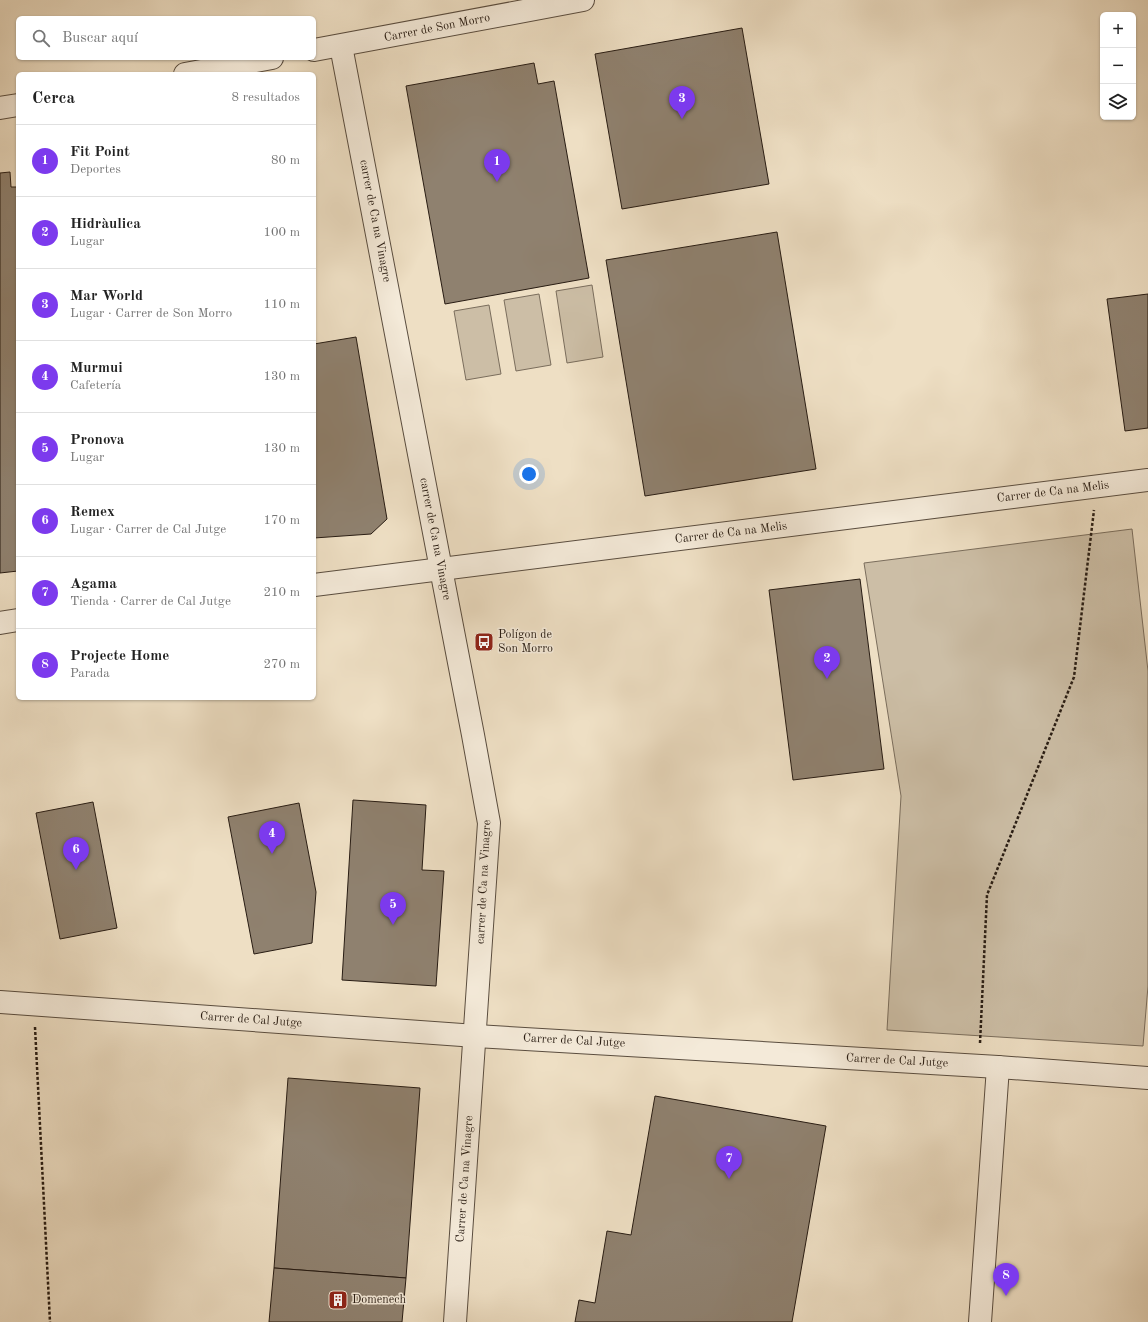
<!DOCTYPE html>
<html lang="es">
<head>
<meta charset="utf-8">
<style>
  body { margin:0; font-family:"Old Standard TT",serif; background:#f6f6f6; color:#222 }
  .controls { position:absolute; right:12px; top:12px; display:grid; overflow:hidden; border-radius:6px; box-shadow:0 1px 3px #0004 }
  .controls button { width:36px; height:36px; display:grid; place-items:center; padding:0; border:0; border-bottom:1px solid #e0e0e0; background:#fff; color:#222; font:20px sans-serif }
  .you { position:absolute; left:529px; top:474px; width:14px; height:14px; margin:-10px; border:3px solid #fff; border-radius:50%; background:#1a73e8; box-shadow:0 0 0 6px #1a73e833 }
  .badge { display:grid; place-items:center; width:26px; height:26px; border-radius:50%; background:#7c3aed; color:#fff; font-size:13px; font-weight:700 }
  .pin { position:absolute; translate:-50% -33px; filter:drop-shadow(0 1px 2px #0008) }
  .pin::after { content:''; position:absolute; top:21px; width:14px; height:12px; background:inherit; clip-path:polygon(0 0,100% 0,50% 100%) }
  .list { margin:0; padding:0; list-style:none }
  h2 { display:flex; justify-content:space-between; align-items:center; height:52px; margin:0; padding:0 16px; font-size:17px }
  h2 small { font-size:13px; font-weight:400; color:#767676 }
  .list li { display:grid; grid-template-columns:26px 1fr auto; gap:12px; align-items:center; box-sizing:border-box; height:72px; padding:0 16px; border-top:1px solid #e0e0e0 }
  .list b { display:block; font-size:15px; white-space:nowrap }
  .list p { margin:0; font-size:13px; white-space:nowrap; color:#767676 }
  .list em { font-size:13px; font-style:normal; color:#767676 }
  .icon { flex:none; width:22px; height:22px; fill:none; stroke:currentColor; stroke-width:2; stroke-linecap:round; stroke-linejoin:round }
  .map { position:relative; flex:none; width:1148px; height:1322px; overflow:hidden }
  .search { position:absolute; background:#fff; box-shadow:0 1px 3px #0004; left:16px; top:16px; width:300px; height:44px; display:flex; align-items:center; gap:10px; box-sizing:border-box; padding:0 14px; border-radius:6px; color:#767676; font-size:15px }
  .panel { position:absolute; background:#fff; box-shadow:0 1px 3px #0004; left:16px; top:72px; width:300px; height:628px; border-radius:6px }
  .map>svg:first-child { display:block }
  .green { fill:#ccbea6; stroke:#7a6d5c }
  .building { fill:#8f816f; stroke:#281c13 }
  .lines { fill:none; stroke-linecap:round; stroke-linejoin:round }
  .street-casing { stroke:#5a4d3f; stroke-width:24 }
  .path { stroke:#281c13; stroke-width:2.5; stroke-dasharray:3 2; stroke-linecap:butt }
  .street { stroke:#f4ead9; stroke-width:22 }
  .labels { text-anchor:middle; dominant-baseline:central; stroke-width:3; stroke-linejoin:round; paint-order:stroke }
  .street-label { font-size:12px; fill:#281c13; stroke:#f4ead9 }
  .poi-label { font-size:12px; fill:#281c13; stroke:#f4ead9; text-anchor:start }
</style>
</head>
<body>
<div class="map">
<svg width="1148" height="1322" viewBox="0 0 1148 1322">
  <rect width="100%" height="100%" fill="#eedfc4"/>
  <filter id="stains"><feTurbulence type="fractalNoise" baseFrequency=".005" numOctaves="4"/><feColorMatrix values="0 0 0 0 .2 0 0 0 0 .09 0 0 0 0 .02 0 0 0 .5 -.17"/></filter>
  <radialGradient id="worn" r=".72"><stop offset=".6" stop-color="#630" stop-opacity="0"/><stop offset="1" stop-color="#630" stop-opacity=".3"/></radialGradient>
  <g class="green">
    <path d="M592 285 603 357 567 363 556 291Z"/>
    <path d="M539 294 551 365 516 371 504 300Z"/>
    <path d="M489 305 501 374 466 380 454 311Z"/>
    <path d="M1132 529 1148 671V986L1143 1046 887 1030 901 796 864 563Z"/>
  </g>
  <g class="building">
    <path d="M742 28 769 184 622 209 595 54Z"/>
    <path d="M534 63 538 84 554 81 589 278 445 304 406 86Z"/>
    <path d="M10 172 11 187H18V571L0 573V173Z"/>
    <path d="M777 232 816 469 645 496 606 260Z"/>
    <path d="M1148 294V428L1125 431 1107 299Z"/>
    <path d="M356 337 387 519 371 534 314 538V344Z"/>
    <path d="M860 579 884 769 793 780 769 590Z"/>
    <path d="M353 800 426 805 422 870 444 871 436 986 342 980Z"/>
    <path d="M93 802 117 928 60 939 36 813Z"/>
    <path d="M299 803 316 892 312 943 254 954 228 817Z"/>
    <path d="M288 1078 420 1088 406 1278 274 1268Z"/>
    <path d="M655 1096 826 1126 792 1322H575L579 1300 595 1303 607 1231 631 1235Z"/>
    <path d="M274 1268 406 1278 402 1322H269Z"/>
  </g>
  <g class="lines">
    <defs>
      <g id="street">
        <path d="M341 46 441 569 473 735 489 823 455 1322"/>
        <path d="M314 50 583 0"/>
        <path d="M185 74 272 58"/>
        <path d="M0 108 18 105"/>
        <path d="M314 585 1148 480"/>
        <path d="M0 623 18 620"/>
        <path d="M0 1002 476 1036 998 1067 1148 1078"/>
        <path d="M980 1322 998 1067"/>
      </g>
    </defs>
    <use href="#street" class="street-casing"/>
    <g class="path">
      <path d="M35 1027 50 1322"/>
      <path d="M980 1043 987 895 1074 677 1094 510"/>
    </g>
    <use href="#street" class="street"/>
  </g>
  <defs>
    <symbol id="bus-square" viewBox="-11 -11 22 22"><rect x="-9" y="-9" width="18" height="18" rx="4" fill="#8f2418" stroke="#f4ead9"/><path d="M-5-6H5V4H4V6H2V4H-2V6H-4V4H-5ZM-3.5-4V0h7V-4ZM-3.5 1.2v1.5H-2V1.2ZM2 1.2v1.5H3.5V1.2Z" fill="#fff"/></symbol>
    <symbol id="building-square" viewBox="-11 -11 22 22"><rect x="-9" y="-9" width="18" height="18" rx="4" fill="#8f2418" stroke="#f4ead9"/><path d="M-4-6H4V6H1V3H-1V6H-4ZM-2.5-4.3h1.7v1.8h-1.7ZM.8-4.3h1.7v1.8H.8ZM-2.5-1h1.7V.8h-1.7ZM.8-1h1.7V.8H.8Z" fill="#fff"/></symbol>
  </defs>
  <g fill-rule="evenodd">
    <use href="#bus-square" x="473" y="631" width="22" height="22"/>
    <use href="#building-square" x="327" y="1289" width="22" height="22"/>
  </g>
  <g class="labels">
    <g class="street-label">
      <text transform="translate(437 28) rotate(-11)">Carrer de Son Morro</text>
      <text transform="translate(375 221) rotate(79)">carrer de Ca na Vinagre</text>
      <text transform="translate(1053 492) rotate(-7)">Carrer de Ca na Melis</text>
      <text transform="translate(731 533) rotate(-7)">Carrer de Ca na Melis</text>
      <text transform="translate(435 539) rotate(79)">carrer de Ca na Vinagre</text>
      <text transform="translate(484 882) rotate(-87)">carrer de Ca na Vinagre</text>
      <text transform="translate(251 1020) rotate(4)">Carrer de Cal Jutge</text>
      <text transform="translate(574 1041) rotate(3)">Carrer de Cal Jutge</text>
      <text transform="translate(897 1061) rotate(3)">Carrer de Cal Jutge</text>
      <text transform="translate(465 1179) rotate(-86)">Carrer de Ca na Vinagre</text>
    </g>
    <g class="poi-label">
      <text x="498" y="635">Polígon de<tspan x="498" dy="14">Son Morro</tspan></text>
      <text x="352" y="1300">Domenech</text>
    </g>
  </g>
  <rect width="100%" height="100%" filter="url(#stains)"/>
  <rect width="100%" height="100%" fill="url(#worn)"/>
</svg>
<div class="controls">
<button>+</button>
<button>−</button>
<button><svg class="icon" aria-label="layers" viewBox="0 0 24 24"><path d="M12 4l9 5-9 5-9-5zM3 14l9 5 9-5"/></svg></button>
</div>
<div class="you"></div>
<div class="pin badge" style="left:497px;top:182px">1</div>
<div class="pin badge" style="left:827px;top:679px">2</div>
<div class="pin badge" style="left:682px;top:119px">3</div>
<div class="pin badge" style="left:272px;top:854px">4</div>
<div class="pin badge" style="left:393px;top:925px">5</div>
<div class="pin badge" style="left:76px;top:870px">6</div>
<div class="pin badge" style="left:729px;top:1179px">7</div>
<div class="pin badge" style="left:1006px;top:1296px">8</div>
<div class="search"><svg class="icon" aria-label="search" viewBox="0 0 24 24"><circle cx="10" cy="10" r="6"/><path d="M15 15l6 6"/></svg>Buscar aquí</div>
<section class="panel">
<h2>Cerca<small>8 resultados</small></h2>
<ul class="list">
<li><span class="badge">1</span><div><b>Fit Point</b><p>Deportes</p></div><em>80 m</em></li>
<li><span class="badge">2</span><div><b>Hidràulica</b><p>Lugar</p></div><em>100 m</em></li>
<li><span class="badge">3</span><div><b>Mar World</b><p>Lugar · Carrer de Son Morro</p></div><em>110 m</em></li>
<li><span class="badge">4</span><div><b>Murmui</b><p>Cafetería</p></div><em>130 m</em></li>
<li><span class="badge">5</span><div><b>Pronova</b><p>Lugar</p></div><em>130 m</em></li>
<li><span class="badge">6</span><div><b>Remex</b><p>Lugar · Carrer de Cal Jutge</p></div><em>170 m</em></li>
<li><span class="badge">7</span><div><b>Agama</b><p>Tienda · Carrer de Cal Jutge</p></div><em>210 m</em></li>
<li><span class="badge">8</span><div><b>Projecte Home</b><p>Parada</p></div><em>270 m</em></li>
</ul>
</section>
</div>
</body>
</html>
